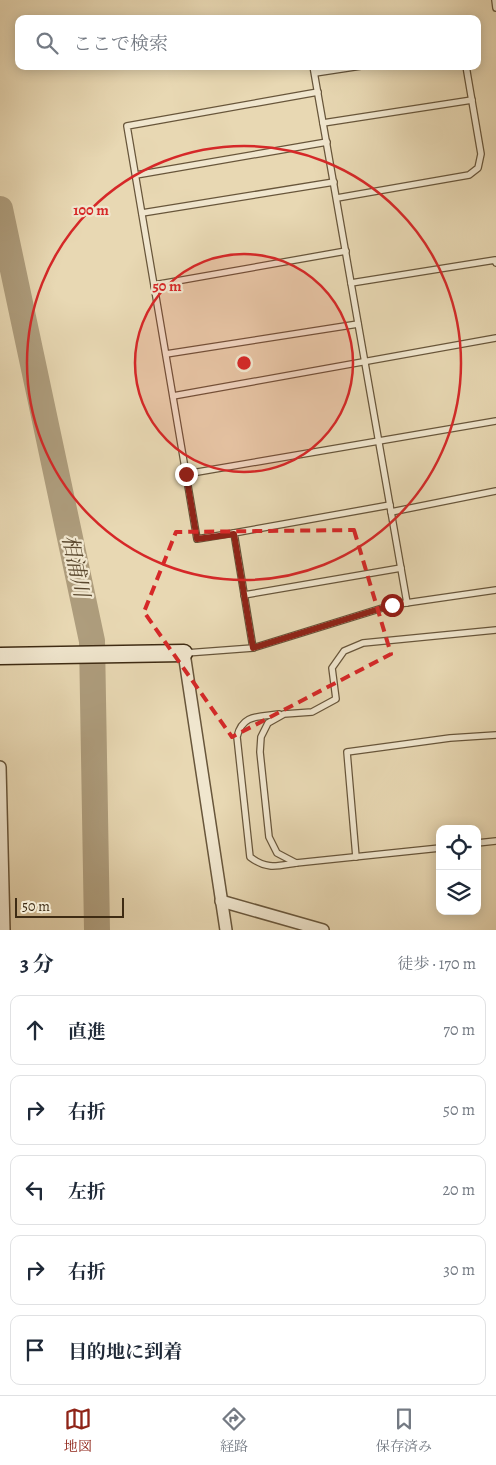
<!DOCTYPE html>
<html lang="ja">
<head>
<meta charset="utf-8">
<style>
  body { margin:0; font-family:Alegreya,"Noto Serif JP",serif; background:#f2f2f3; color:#1f2937 }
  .controls { position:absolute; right:15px; bottom:15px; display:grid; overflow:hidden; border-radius:10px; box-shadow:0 2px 12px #0003 }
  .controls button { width:45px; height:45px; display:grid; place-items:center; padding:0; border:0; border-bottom:1px solid #e0e1e3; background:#fff; color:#1f2937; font:25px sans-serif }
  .scale { position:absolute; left:15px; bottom:12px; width:109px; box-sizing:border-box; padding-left:5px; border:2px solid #3e2b13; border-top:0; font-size:14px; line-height:18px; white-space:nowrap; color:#3e2b13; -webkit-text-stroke:4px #f0e6ce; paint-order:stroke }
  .stop { position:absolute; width:15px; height:15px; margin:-11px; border:4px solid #8f2418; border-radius:50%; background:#fff }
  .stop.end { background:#8f2418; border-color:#fff; box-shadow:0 1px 5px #0008 }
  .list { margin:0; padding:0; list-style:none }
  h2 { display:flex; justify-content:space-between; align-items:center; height:65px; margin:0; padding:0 20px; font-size:21px }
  h2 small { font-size:16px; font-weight:400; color:#747a83 }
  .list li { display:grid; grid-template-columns:32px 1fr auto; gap:15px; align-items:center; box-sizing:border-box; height:70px; margin:0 10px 10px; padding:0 10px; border:1px solid #e0e1e3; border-radius:10px }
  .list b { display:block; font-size:19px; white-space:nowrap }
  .list em { font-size:16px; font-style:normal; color:#747a83 }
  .icon { flex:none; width:28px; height:28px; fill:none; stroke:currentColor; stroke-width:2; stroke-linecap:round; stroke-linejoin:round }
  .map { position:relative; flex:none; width:496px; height:930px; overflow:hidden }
  .search { position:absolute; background:#fff; box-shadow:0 2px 12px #0003; left:15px; right:15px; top:15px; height:55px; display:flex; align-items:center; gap:12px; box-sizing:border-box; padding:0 18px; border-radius:10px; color:#747a83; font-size:19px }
  .sheet { height:465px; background:#fff }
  nav { display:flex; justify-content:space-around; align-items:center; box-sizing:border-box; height:70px; border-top:1px solid #e0e1e3; background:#fff; font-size:14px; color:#747a83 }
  nav a { display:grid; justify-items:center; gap:2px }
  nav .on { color:#8f2418 }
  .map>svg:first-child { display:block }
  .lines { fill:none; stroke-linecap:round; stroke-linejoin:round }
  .river { stroke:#ae9d7d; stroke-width:26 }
  .lane-casing { stroke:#68563b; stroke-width:8 }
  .street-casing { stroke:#68563b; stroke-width:14 }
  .secondary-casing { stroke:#3e2b13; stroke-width:19 }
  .lane { stroke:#f0e6ce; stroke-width:5.5 }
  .street { stroke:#f0e6ce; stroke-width:11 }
  .secondary { stroke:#f0e6ce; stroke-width:16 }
  .route { stroke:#8f2418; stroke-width:6 }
  .marked { fill:none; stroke:#d62828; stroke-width:4; stroke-dasharray:10 6; stroke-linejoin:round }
  .ring { fill:none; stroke:#d62828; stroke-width:2.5 }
  .labels { text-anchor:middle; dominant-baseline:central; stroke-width:4.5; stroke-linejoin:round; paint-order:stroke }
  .water-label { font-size:21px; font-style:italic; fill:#5a482e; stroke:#f0e6ce }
  .centre { fill:#d62828; stroke:#f0e6ce; stroke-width:2.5 }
  .ring-label { font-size:15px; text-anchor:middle; font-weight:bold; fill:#d62828; stroke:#f0e6ce; stroke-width:4.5; stroke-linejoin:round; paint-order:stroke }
</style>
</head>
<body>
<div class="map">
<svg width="496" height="930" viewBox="0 0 496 930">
  <rect width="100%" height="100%" fill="#e8d8b3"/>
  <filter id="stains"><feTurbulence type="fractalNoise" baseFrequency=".004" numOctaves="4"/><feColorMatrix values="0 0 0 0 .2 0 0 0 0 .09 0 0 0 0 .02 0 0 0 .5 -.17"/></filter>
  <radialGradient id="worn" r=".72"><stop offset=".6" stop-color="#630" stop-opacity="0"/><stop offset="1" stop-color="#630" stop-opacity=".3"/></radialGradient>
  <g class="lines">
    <path class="river" d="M0 209 92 641 97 930"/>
    <defs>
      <g id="lane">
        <path d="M495 0 496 8"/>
        <path d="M313 66 407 603"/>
        <path d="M315 73 361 66"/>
        <path d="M323 123 472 100"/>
        <path d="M136 175 327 142"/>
        <path d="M337 198 469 175 478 168 481 154 466 66"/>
        <path d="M142 213 334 182"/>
        <path d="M351 283 495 260 496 263"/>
        <path d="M154 285 346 251"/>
        <path d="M166 354 358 324"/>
        <path d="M173 396 496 338"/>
        <path d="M186 474 496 421"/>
        <path d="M391 512 496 491"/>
        <path d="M234 533 197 539 127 126 318 92"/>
        <path d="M244 595 401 568"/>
        <path d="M253 648 234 533 390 505"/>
        <path d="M186 653 253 648 392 605 496 590"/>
        <path d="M279 714C259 717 242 714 237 737L250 857C267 870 277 866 296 863"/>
        <path d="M477 843 496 841"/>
        <path d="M440 848 296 863 277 853 269 837 260 752 261 737 268 723 284 714 312 712 336 699 332 668 344 651 363 643 496 630"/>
        <path d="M356 857 347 752 450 738 496 735"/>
      </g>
      <g id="street">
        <path d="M184 653 226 930"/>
        <path d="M0 767 4 930"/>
        <path d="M221 901 323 930"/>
      </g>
      <path id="secondary" d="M0 656 184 653"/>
    </defs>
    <use href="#lane" class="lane-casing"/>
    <use href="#street" class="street-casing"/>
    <use href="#secondary" class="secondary-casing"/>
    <use href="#lane" class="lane"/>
    <use href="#street" class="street"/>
    <use href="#secondary" class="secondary"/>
  </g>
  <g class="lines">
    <path class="route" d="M186 474 197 539 234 534 253 648 392 605"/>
  </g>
  <path class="marked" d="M354 530 391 654 232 737 144 612 176 532Z"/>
  <circle cx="244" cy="363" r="109" fill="#d62828" fill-opacity=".12"/>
  <g class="ring">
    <circle cx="244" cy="363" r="109"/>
    <circle cx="244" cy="363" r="217"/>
  </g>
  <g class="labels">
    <g class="water-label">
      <text transform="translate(76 566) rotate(78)">相浦川</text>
    </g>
  </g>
  <circle cx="244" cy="363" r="8" class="centre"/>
  <g class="ring-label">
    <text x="91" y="215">100 m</text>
    <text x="167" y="291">50 m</text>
  </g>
  <rect width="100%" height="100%" filter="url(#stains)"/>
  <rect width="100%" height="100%" fill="url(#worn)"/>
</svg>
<div class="controls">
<button><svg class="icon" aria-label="locate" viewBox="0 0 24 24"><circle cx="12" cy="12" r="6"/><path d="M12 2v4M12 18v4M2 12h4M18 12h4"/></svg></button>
<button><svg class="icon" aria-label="layers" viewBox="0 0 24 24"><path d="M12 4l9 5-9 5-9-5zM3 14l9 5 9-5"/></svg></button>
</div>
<div class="scale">50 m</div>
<div class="stop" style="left:392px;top:605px"></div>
<div class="stop end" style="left:186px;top:474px"></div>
<div class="search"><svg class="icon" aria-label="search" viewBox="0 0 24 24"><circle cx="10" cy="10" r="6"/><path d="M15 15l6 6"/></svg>ここで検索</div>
</div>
<section class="sheet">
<h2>3 分<small>徒歩 · 170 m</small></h2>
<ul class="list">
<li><svg class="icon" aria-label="ahead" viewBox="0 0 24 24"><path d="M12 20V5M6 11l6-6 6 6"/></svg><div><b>直進</b></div><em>70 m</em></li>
<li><svg class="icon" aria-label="right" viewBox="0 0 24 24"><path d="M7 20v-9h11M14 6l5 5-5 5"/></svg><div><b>右折</b></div><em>50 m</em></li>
<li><svg class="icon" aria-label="left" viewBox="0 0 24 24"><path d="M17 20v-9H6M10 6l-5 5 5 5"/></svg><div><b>左折</b></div><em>20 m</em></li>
<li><svg class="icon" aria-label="right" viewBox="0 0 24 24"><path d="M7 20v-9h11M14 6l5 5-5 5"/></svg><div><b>右折</b></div><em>30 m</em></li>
<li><svg class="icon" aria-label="arrive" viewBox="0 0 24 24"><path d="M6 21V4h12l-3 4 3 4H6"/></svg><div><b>目的地に到着</b></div></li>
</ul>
</section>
<nav>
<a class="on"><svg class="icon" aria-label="map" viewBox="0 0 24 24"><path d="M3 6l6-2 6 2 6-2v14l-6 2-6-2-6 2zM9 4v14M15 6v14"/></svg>地図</a>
<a><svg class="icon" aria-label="directions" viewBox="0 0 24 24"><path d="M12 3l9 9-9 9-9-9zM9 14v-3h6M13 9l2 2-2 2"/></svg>経路</a>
<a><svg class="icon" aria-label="saved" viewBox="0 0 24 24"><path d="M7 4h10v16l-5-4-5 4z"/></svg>保存済み</a>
</nav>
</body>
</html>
